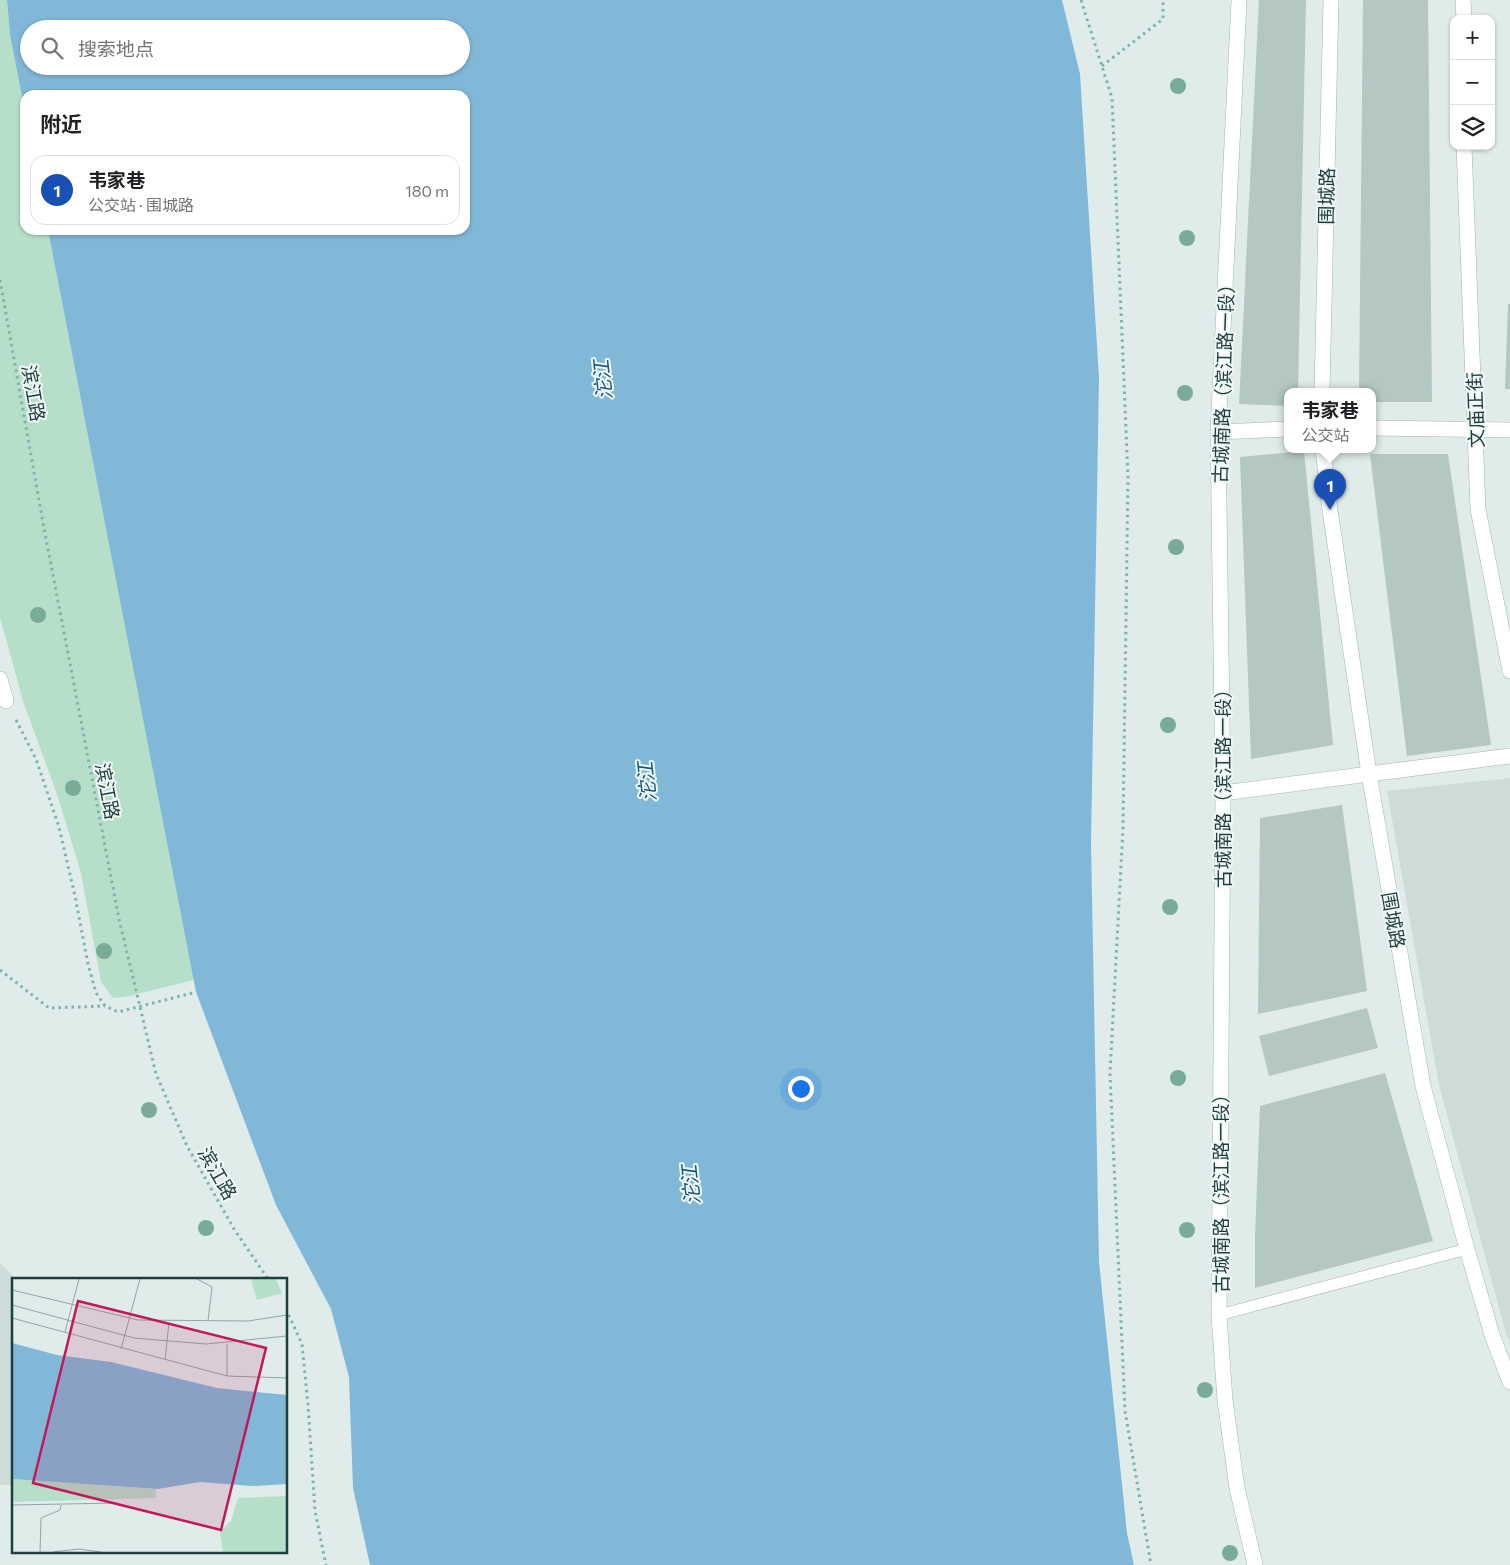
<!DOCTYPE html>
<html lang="zh">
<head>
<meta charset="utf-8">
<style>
  body { margin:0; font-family:Commissioner,"Noto Sans SC",sans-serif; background:#f6f6f6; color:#202124 }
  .controls { position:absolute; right:15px; top:15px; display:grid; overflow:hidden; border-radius:10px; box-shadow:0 1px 4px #0004 }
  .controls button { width:45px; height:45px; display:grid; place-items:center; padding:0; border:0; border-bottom:1px solid #e0e0e0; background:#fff; color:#202124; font:25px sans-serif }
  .you { position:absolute; left:800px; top:1088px; width:18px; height:18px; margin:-12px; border:4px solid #fff; border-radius:50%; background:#1a73e8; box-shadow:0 0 0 8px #1a73e833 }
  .badge { display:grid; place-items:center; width:32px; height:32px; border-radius:50%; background:#845835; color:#fff; font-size:16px; font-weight:700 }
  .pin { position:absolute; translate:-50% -41px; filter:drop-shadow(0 1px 2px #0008) }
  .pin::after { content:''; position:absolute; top:26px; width:18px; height:15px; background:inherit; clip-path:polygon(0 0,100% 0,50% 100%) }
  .popup { position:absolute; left:1284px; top:388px; width:92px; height:65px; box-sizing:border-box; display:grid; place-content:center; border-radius:10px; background:#fff; filter:drop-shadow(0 1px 4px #0005); font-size:16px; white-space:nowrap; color:#757577 }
  .popup b { font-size:19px; color:#202124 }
  .popup::after { content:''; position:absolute; left:50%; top:100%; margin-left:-10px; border:10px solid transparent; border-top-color:#fff }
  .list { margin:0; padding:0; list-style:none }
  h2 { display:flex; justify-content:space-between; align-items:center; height:65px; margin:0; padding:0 20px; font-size:21px }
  h2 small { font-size:16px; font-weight:400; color:#757577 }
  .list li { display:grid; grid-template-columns:32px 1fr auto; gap:15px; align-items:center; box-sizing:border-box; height:70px; margin:0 10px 10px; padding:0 10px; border:1px solid #e0e0e0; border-radius:15px }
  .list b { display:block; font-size:19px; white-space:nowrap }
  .list p { margin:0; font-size:16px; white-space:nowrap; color:#757577 }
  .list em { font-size:16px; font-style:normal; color:#757577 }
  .icon { flex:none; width:28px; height:28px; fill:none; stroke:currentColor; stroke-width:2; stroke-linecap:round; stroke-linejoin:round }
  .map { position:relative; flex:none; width:1510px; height:1565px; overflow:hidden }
  .search { position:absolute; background:#fff; box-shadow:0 1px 4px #0004; left:20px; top:20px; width:450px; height:55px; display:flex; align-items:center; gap:12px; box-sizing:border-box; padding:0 18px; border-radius:28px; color:#757577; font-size:19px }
  .panel { position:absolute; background:#fff; box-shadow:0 1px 4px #0004; left:20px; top:90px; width:450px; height:145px; border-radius:15px }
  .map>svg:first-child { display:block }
  .built { fill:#cddcd8 }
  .green { fill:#b6dfca }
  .water { fill:#81b8d7; fill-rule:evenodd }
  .building { fill:#b4c7c3 }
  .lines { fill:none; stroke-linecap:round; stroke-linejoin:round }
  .lane-casing { stroke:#a1b4b2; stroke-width:12 }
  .street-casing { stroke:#a1b4b2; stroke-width:16 }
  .secondary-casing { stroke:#9cb9b4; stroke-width:16 }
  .path { stroke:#7cb3ad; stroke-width:3; stroke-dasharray:2.5 4; stroke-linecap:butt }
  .lane { stroke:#fff; stroke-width:11 }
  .street { stroke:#fff; stroke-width:15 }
  .secondary { stroke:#fff; stroke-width:15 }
  .tree { fill:#79ac98 }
  .labels { text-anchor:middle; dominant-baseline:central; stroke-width:4; stroke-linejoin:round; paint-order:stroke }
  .street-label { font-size:19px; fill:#1e3d3c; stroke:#f0f8f6 }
  .water-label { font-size:20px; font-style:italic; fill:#13567e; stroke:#f0f8f6 }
  .inset-road { fill:none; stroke:#92a6a4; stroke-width:1 }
  .view { fill:#c2185b; fill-opacity:0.15; stroke:#c2185b; stroke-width:2.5 }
  .inset-edge { fill:none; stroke:#1e3d3c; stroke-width:2.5 }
</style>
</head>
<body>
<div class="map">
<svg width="1510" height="1565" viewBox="0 0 1510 1565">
  <rect width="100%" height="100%" fill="#dfece9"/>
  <g class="built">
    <path d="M1510 778V1343L1505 1330 1439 1085 1387 791Z"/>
    <path d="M0 1263 16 1279H14V1485H0Z"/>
  </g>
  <path class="green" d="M0 0H7L10 35 25 112V230H48L194 980 125 997 113 998 101 982 81 873 58 797 23 701 0 617Z"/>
  <path class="water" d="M7 0H1062L1080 74 1099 378 1091 843 1099 1262 1127 1533 1134 1565H370L353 1488 349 1377 331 1309 276 1205 196 992 48 230H465V95H25V112L10 35ZM29 29H461V66H29Z"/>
  <g class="building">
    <path d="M1259 0H1306L1298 391H1288V406L1239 404Z"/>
    <path d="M1363 0H1428L1432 402H1372V391H1359Z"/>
    <path d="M1508 304H1510V389H1505Z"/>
    <path d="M1304 451 1333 745 1251 759 1240 457Z"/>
    <path d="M1370 454H1448L1491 745 1407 756Z"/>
    <path d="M1342 805 1367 991 1258 1014 1260 818Z"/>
    <path d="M1367 1008 1378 1048 1269 1076 1259 1036Z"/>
    <path d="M1385 1073 1433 1241 1255 1288V1237L1260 1106Z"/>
  </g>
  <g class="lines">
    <defs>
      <path id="lane" d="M1219 1315 1467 1249"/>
      <g id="street">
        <path d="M1463 0 1464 19"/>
        <path d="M1464 146 1478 509 1510 671"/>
        <path d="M1372 428 1510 430"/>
        <path d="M1218 432 1288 429"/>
        <path d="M0 679 6 701"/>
        <path d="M1369 774 1510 756"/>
      </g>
      <g id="secondary">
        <path d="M1239 0 1218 432 1223 793 1219 1315 1225 1400 1237 1488 1255 1565"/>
        <path d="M1322 391 1331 0"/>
        <path d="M1323 449 1330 510 1369 774 1423 1086 1467 1249 1492 1335 1510 1382"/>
        <path d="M1223 793 1369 774"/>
      </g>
    </defs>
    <use href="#lane" class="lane-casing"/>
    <use href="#street" class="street-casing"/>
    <use href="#secondary" class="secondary-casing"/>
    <g class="path">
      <path d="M1081 0 1112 98 1128 477 1123 828 1110 1073 1125 1411 1151 1565"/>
      <path d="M1102 66 1163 19V0"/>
      <path d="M0 280 43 523 119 919 156 1074 187 1146 234 1229 268 1279"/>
      <path d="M16 720 36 759 59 827 75 896 88 964 96 993 105 1006 118 1012 196 992"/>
      <path d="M0 970 49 1008 105 1006"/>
      <path d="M286 1309 302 1344 308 1405 315 1511 326 1565"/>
    </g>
    <use href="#lane" class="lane"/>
    <use href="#street" class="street"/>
    <use href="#secondary" class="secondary"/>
  </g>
  <g class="tree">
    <circle cx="1178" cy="86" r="8"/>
    <circle cx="1187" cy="238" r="8"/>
    <circle cx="1185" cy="393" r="8"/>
    <circle cx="1176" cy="547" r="8"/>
    <circle cx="38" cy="615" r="8"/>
    <circle cx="1168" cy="725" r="8"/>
    <circle cx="73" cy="788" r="8"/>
    <circle cx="1170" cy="907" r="8"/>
    <circle cx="104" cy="951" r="8"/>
    <circle cx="1178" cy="1078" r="8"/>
    <circle cx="149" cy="1110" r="8"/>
    <circle cx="206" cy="1228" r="8"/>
    <circle cx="1187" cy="1230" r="8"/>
    <circle cx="1205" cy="1390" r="8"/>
    <circle cx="1230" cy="1553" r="8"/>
  </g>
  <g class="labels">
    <g class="street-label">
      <text transform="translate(1326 196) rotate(-89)">围城路</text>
      <text transform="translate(1223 379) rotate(-88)">古城南路（滨江路一段）</text>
      <text transform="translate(34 393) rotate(80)">滨江路</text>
      <text transform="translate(1475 410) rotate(-92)">文庙正街</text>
      <text transform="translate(1222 784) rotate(-90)">古城南路（滨江路一段）</text>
      <text transform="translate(108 791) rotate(79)">滨江路</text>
      <text transform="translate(1394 920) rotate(80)">围城路</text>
      <text transform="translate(218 1173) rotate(60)">滨江路</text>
      <text transform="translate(1220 1189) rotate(-90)">古城南路（滨江路一段）</text>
    </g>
    <g class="water-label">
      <text transform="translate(602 380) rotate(-96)">沱江</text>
      <text transform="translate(646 782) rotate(-96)">沱江</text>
      <text transform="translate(690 1185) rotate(-96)">沱江</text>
    </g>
  </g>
  <g transform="translate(12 1278)">
    <rect width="275" height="275" fill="#dfece9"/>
    <path d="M239 1H264L270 15 245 22ZM0 201 144 211V220L0 224ZM275 218V274H211L208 254 219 243 226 220Z" fill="#b6dfca"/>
    <path d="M0 65 45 77 99 84 205 110 275 117V206L240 208 188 204 146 211 0 201Z" fill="#81b8d7"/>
    <path class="inset-road" d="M185 1 200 9 196 43M0 12 126 42 236 43 275 37M0 27 122 60 194 66 275 58M0 40 215 98 275 100M53 54 67 1M215 66V98M109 71 128 1M153 82 157 44M0 227 105 225M28 274 29 240 48 232 49 227M41 274 67 271 89 274"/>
    <path class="view" d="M66 23 254 70 209 252 21 205Z"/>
    <rect width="275" height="275" class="inset-edge"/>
  </g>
</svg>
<div class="controls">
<button>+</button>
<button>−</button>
<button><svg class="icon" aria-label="layers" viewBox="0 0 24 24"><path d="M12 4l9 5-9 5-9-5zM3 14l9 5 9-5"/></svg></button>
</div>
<div class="you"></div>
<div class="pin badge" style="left:1330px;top:510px;background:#1a4fb4">1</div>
<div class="popup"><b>韦家巷</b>公交站</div>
<div class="search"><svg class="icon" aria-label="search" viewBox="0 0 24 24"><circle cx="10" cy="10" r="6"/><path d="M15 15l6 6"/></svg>搜索地点</div>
<section class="panel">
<h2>附近<small></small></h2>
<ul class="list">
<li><span class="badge" style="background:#1a4fb4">1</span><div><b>韦家巷</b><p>公交站 · 围城路</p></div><em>180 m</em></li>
</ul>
</section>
</div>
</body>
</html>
